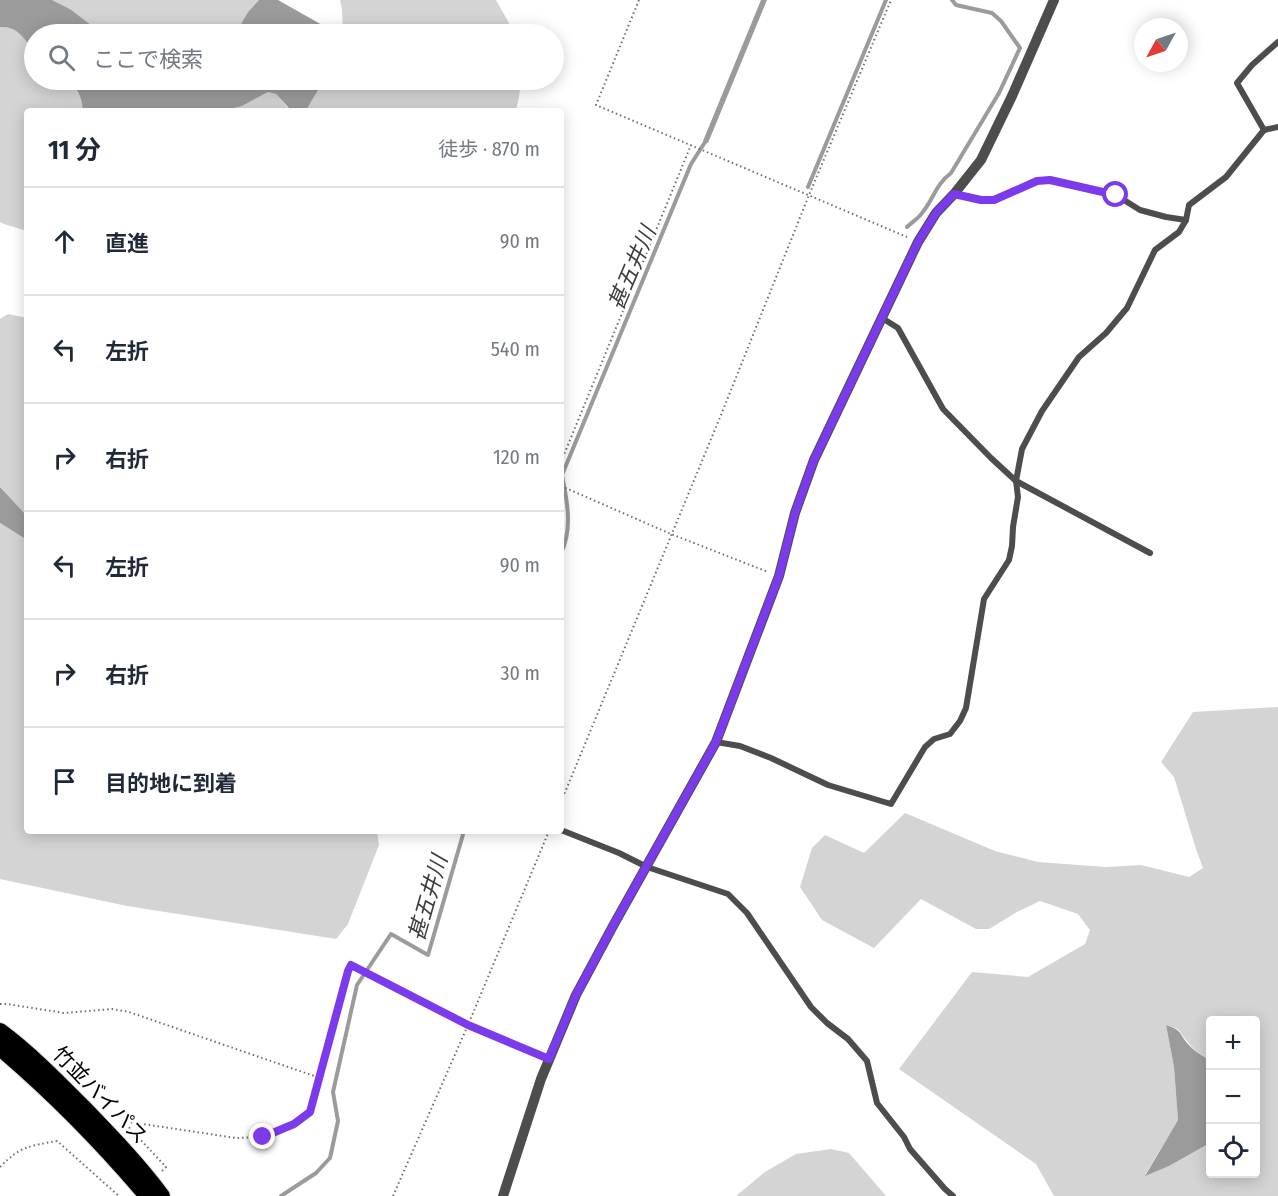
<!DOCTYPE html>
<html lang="ja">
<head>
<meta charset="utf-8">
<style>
  body { margin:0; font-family:"Fira Sans Condensed","Noto Sans JP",sans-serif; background:#f6f6f7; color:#1f2937 }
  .controls { position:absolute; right:18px; bottom:18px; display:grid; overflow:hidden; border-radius:6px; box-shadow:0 3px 15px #0003 }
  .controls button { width:54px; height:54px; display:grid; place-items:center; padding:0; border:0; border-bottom:2px solid #e0e1e3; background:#fff; color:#1f2937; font:30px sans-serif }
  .compass { position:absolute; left:1134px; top:18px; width:54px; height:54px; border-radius:50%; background:#fff; box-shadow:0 3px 15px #0003; rotate:230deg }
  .stop { position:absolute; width:18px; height:18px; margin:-14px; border:4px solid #7c3aed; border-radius:50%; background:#fff }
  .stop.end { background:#7c3aed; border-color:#fff; box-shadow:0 2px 6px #0008 }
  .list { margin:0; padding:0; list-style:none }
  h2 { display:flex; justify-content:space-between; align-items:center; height:78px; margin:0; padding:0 24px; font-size:26px }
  h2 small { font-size:20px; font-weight:400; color:#747a83 }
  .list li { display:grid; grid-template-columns:39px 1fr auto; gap:18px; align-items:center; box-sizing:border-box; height:108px; padding:0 24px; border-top:2px solid #e0e1e3 }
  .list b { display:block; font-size:22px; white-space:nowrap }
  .list em { font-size:20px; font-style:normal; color:#747a83 }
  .icon { flex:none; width:33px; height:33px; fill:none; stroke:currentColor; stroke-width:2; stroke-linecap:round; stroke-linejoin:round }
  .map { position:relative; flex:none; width:1278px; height:1196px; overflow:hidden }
  .search { position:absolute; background:#fff; box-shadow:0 3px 15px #0003; left:24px; top:24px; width:540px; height:66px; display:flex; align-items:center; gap:15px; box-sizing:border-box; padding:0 21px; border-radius:33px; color:#747a83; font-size:22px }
  .panel { position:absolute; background:#fff; box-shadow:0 3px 15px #0003; left:24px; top:108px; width:540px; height:726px; border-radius:6px }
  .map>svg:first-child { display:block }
  .green { fill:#d4d4d4; fill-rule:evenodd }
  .water { fill:#9b9b9b }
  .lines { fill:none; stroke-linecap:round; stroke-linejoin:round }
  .stream { stroke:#9b9b9b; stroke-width:4 }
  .trunk-casing { stroke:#dbdbdb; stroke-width:18 }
  .path { stroke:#6f6f6f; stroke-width:2; stroke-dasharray:1.5 3; stroke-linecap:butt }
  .minor { stroke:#4d4d4d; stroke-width:6 }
  .tertiary { stroke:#4d4d4d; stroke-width:10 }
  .trunk { stroke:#000; stroke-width:16 }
  .route { stroke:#7c3aed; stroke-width:8 }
  .labels { text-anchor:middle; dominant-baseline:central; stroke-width:5; stroke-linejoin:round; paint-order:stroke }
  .street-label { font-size:21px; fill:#000; stroke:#fff }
  .water-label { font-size:22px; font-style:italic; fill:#3c3c3c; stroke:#fff }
</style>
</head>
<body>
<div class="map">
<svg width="1278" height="1196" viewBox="0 0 1278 1196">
  <rect width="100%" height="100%" fill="#fff"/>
  <g class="green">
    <path d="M52 0H259L248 12 235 34H103L70 9Z"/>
    <path d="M340 0H496L515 34H343L342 9Z"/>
    <path d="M0 27C18 26 24 39 34 51V80H47L53 84 68 83C77 90 84 99 82 111H27V231L4 224 0 222Z"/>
    <path d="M324 80H521L519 97 516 111H309L308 107Z"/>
    <path d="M268 92 276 94 289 109V111H223L242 106Z"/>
    <path d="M8 314 27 318V516L0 487V319Z"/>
    <path d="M0 523 24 538 27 542V831H377L379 845 348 924 336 939 127 906 0 879Z"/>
    <path d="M1278 707V1196H1054L1036 1164 899 1069 972 972 1028 977 1085 944 1090 930 1078 914 1040 901 1017 912 989 929H976L921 899 874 948 822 920 800 887 812 848 825 835 864 853 905 813 995 851 1038 862 1106 867 1141 865 1189 877 1203 868 1196 849 1174 777 1161 762 1193 712ZM1210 1020H1256V1174H1210V1143L1169 1166 1145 1175 1178 1120 1174 1067 1166 1025 1178 1029C1187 1042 1195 1053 1210 1060Z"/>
    <path d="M831 1149 849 1153 886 1196H736L765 1172 796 1154Z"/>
  </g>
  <g class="water">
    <path d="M0 0H52L70 9 103 34H34V51C24 39 18 26 0 27Z"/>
    <path d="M259 0H278L338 34H235L248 12Z"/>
    <path d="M761 0H767L708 143 703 141Z"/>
    <path d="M47 80H324L308 107 309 111H289V108L276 94 268 92 242 106 223 111H82C84 102 78 88 69 83 64 81 58 83 53 84Z"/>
    <path d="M0 487 27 516V542L24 538 0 523Z"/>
    <path d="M1166 1025C1181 1030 1178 1031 1187 1043 1193 1050 1202 1056 1210 1060V1095L1206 1105 1210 1119V1143L1169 1166 1145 1176 1178 1120 1174 1067Z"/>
  </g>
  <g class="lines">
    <g class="stream">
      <path d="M808 187 886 0"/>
      <path d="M907 227C912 222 919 218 922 213 934 199 935 185 951 173L999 93 1020 48 1001 21 992 13 956 5 952 0"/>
      <path d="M561 553C573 529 567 500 562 475L691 164 707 139"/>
      <path d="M281 1196 316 1173 330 1158 338 1121 333 1092 357 985 391 934 428 955 464 831"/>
    </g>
    <defs>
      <g id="trunk">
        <path d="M0 1031C31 1054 58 1082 85 1109 112 1137 139 1165 162 1196"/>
        <path d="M0 1048C53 1093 102 1143 147 1196"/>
      </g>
    </defs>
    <use href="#trunk" class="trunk-casing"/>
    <g class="path">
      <path d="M639 0 596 105 907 237"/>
      <path d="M561 462 691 145"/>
      <path d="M561 486 671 534 768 572"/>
      <path d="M561 519V521"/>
      <path d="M561 802 721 415 809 195 891 0"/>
      <path d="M0 1004H7L64 1013 112 1009 129 1012 320 1078"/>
      <path d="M0 1167C20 1146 30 1146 57 1141L119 1196"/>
      <path d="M162 1171 166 1167 123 1121 236 1138 263 1137 294 1124 310 1111 348 971 351 965 468 1025 539 1055"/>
      <path d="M393 1196 468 1025 549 831"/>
    </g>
    <g class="minor">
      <path d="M1264 130 1237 83 1252 65 1278 42"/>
      <path d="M954 194 981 200H994L1037 181 1050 180 1116 195 1140 210 1166 217 1186 220"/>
      <path d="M882 318 898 328 943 409 991 458 1016 481 1150 553"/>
      <path d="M716 742 740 746 771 758 828 785 891 804 925 747 934 739 950 734 960 721 966 708 984 599 1009 560 1012 546 1013 527 1018 497 1016 481 1022 449 1042 411 1079 357 1106 333 1127 308 1155 250 1179 232 1186 220 1189 205 1226 177 1264 130 1278 127"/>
      <path d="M561 830 619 853 647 867 728 894 747 913 811 1007 827 1023 848 1039 867 1061 877 1103 904 1137 910 1149 945 1189 953 1196"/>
    </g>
    <path class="tertiary" d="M503 1196 541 1079 576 995 613 926 716 742 779 576 795 513 814 460 918 242 936 213 954 194 981 160 1012 96 1054 0"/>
    <use href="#trunk" class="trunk"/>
  </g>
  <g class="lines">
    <path class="route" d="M263 1137 294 1124 310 1112 348 971 351 965 468 1025 549 1059 576 995 613 926 716 742 779 576 795 513 814 460 918 242 936 213 954 194 981 200H994L1037 181 1050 180 1116 195"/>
  </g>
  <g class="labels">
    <g class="street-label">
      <text transform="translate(100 1095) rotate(46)">竹並バイパス</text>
    </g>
    <g class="water-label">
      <text transform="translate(632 268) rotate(-67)">甚五井川</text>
      <text transform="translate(428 898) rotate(-74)">甚五井川</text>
    </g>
  </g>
</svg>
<div class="controls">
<button>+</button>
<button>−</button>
<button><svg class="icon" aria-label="locate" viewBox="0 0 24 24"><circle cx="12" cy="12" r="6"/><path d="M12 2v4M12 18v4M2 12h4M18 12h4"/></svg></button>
</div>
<svg class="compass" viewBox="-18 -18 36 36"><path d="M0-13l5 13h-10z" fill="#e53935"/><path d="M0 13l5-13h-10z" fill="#747a83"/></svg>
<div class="stop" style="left:1116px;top:195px"></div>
<div class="stop end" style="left:263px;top:1137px"></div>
<div class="search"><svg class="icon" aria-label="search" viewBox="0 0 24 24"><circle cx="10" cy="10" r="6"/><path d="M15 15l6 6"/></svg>ここで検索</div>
<section class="panel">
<h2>11 分<small>徒歩 · 870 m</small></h2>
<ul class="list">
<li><svg class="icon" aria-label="ahead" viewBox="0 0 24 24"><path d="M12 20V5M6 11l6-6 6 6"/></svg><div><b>直進</b></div><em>90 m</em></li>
<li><svg class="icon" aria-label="left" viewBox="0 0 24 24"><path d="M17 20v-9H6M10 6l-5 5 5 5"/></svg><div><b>左折</b></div><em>540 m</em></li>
<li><svg class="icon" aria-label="right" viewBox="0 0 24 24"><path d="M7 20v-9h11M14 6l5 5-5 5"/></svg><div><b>右折</b></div><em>120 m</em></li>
<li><svg class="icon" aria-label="left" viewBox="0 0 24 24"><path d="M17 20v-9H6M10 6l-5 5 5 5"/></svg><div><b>左折</b></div><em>90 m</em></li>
<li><svg class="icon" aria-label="right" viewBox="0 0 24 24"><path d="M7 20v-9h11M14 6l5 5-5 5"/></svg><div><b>右折</b></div><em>30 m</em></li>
<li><svg class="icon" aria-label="arrive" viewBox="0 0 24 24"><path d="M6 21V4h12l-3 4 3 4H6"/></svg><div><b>目的地に到着</b></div></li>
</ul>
</section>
</div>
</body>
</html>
